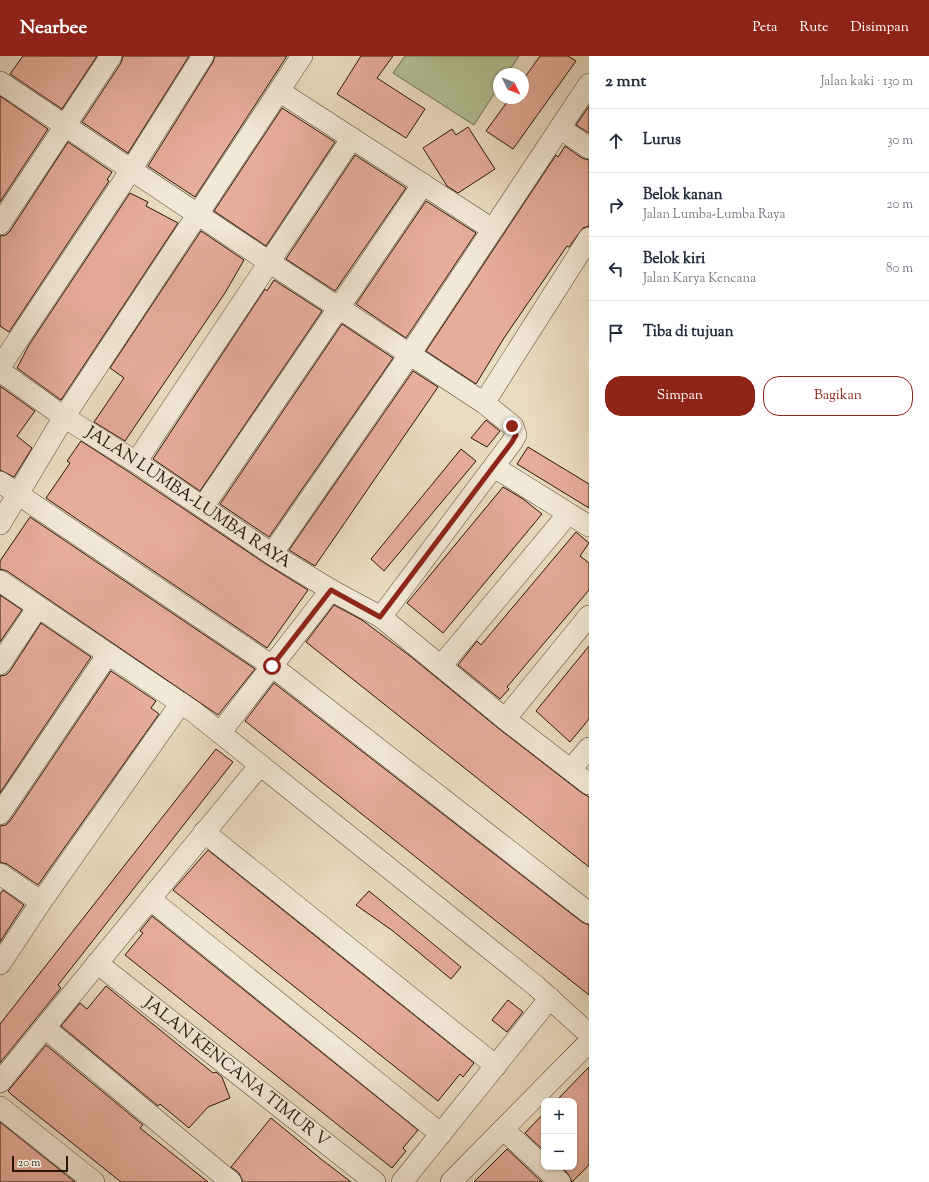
<!DOCTYPE html>
<html lang="id">
<head>
<meta charset="utf-8">
<style>
  body { margin:0; font-family:"Sorts Mill Goudy",serif; background:#f6f6f7; color:#1f2937 }
  .controls { position:absolute; right:12px; bottom:12px; display:grid; overflow:hidden; border-radius:8px; box-shadow:0 1px 3px #0004 }
  .controls button { width:36px; height:36px; display:grid; place-items:center; padding:0; border:0; border-bottom:1px solid #e0e1e3; background:#fff; color:#1f2937; font:20px sans-serif }
  .compass { position:absolute; left:493px; top:12px; width:36px; height:36px; border-radius:50%; background:#fff; box-shadow:0 1px 3px #0004; rotate:133deg }
  .scale { position:absolute; left:12px; bottom:10px; width:56px; box-sizing:border-box; padding-left:4px; border:2px solid #281506; border-top:0; font-size:11px; line-height:14px; white-space:nowrap; color:#281506; -webkit-text-stroke:3px #f1e8d6; paint-order:stroke }
  .stop { position:absolute; width:12px; height:12px; margin:-9px; border:3px solid #8f2418; border-radius:50%; background:#fff }
  .stop.end { background:#8f2418; border-color:#fff; box-shadow:0 1px 4px #0008 }
  .list { margin:0; padding:0; list-style:none }
  h2 { display:flex; justify-content:space-between; align-items:center; height:52px; margin:0; padding:0 16px; font-size:17px }
  h2 small { font-size:13px; font-weight:400; color:#747a83 }
  .list li { display:grid; grid-template-columns:26px 1fr auto; gap:12px; align-items:center; box-sizing:border-box; height:64px; padding:0 16px; border-top:1px solid #e0e1e3 }
  .list b { display:block; font-size:15px; white-space:nowrap }
  .list p { margin:0; font-size:13px; white-space:nowrap; color:#747a83 }
  .list em { font-size:13px; font-style:normal; color:#747a83 }
  .actions { display:flex; gap:8px; padding:12px 16px }
  .actions a { flex:1; padding:9px 0; border:1px solid #8f2418; border-radius:16px; text-align:center; font-size:14px; color:#8f2418 }
  .actions .main { background:#8f2418; color:#fff }
  .icon { flex:none; width:22px; height:22px; fill:none; stroke:currentColor; stroke-width:2; stroke-linecap:round; stroke-linejoin:round }
  .map { position:relative; flex:none; width:589px; height:1126px; overflow:hidden }
  header { display:flex; align-items:center; gap:24px; box-sizing:border-box; height:56px; padding:0 20px; background:#8f2418; color:#fff }
  header strong { font-size:19px }
  nav { display:flex; gap:22px; margin-inline-start:auto; font-size:14px }
  main { display:flex }
  aside { flex:1; background:#fff }
  .map>svg:first-child { display:block }
  .park { fill:#b3c195; stroke:#6e6b4e }
  .building { fill:#e7ad9b; stroke:#281506 }
  .lines { fill:none; stroke-linecap:round; stroke-linejoin:round }
  .minor-casing { stroke:#584734; stroke-width:22 }
  .minor { stroke:#f1e8d6; stroke-width:21 }
  .route { stroke:#8f2418; stroke-width:5 }
  .labels { text-anchor:middle; dominant-baseline:central; stroke-width:3; stroke-linejoin:round; paint-order:stroke }
  .street-label { font-size:17px; fill:#281506; stroke:#f1e8d6 }
</style>
</head>
<body>
<header>
<strong>Nearbee</strong>
<nav><a>Peta</a><a>Rute</a><a>Disimpan</a></nav>
</header>
<main>
<div class="map">
<svg width="589" height="1126" viewBox="0 0 589 1126">
  <rect width="100%" height="100%" fill="#eadcc0"/>
  <filter id="stains"><feTurbulence type="fractalNoise" baseFrequency=".005" numOctaves="4"/><feColorMatrix values="0 0 0 0 .2 0 0 0 0 .09 0 0 0 0 .02 0 0 0 .5 -.17"/></filter>
  <radialGradient id="worn" r=".72"><stop offset=".6" stop-color="#630" stop-opacity="0"/><stop offset="1" stop-color="#630" stop-opacity=".3"/></radialGradient>
  <path class="park" d="M405 0H519L507 18H499V30L474 69 393 17Z"/>
  <g class="building">
    <path d="M23 0H97L62 53 10 18Z"/>
    <path d="M123 0H189L128 97 82 66 121 7Z"/>
    <path d="M215 0H287L195 141 148 110 213 6Z"/>
    <path d="M361 0H393L377 22 425 53 406 82 337 38Z"/>
    <path d="M540 0H568L576 5 513 93 486 75 510 42H523V24Z"/>
    <path d="M0 40 48 73 0 146Z"/>
    <path d="M589 50V77L576 69Z"/>
    <path d="M282 52 335 86 266 190 214 155Z"/>
    <path d="M468 71 495 113 458 137 447 130 423 92 452 73 456 79Z"/>
    <path d="M68 86 112 116 107 124 109 125 9 276 0 270V180L6 179 10 175Z"/>
    <path d="M565 90 582 102 589 104V170L583 172 569 191 567 190 504 282 476 328 426 295 556 99 558 101Z"/>
    <path d="M355 99 406 132 335 235 286 203Z"/>
    <path d="M130 137 148 146 146 150 178 167 61 344 17 312 29 289Z"/>
    <path d="M426 145 476 177 406 282 356 248Z"/>
    <path d="M201 175 244 204 225 237 125 385 94 366 124 322 110 312Z"/>
    <path d="M274 224 322 255 200 435 153 403 265 233 267 235Z"/>
    <path d="M342 268 393 302 269 481 220 448Z"/>
    <path d="M413 315 438 331 315 510 289 494Z"/>
    <path d="M0 330 35 355 17 380 32 392 14 421 0 414Z"/>
    <path d="M486 364 500 375 487 391 471 382Z"/>
    <path d="M81 385 129 416 266 508 308 534 267 592 46 442 70 407 67 405Z"/>
    <path d="M528 391 589 428V452L517 408Z"/>
    <path d="M461 393 476 405 384 515 371 503Z"/>
    <path d="M503 431 523 443 542 458 443 577 407 547Z"/>
    <path d="M30 461 255 613 218 659 7 515 0 513V505Z"/>
    <path d="M576 476 589 487 580 500 589 507V534L507 631 509 633 500 643 458 609 477 585 481 589Z"/>
    <path d="M0 539 22 554 0 586Z"/>
    <path d="M334 549 362 564 410 600 498 672 582 737 589 741V811L306 586Z"/>
    <path d="M41 567 91 601 0 737V620L6 619 10 615Z"/>
    <path d="M589 590V663L570 686 536 655Z"/>
    <path d="M111 615 156 645 151 652 159 658 38 829 7 808 0 806V770L6 769 10 765Z"/>
    <path d="M274 627 582 866 589 869V939L245 665Z"/>
    <path d="M216 693 233 706 58 929 61 932 0 1007V968Z"/>
    <path d="M208 794 474 1007 463 1021 460 1018 438 1045 173 834Z"/>
    <path d="M3 834 24 849 0 886V838Z"/>
    <path d="M369 835 461 911 451 923 393 875 356 849Z"/>
    <path d="M152 860 418 1074 403 1092 406 1095 392 1112 125 899 143 877 140 875Z"/>
    <path d="M106 930 213 1017 216 1016 222 1021 230 1042 208 1051 189 1072 160 1048 158 1050 61 970 80 947 87 953Z"/>
    <path d="M508 944 523 956 507 976 492 964Z"/>
    <path d="M46 989 143 1069 140 1072 208 1126H121L12 1039 8 1035Z"/>
    <path d="M589 1011V1109L572 1126 568 1118 561 1111H574V1045H556Z"/>
    <path d="M544 1057V1095L525 1077Z"/>
    <path d="M271 1062 321 1103 351 1126H243L239 1117 231 1111Z"/>
    <path d="M0 1066 75 1126H0Z"/>
    <path d="M507 1093 542 1126H474Z"/>
  </g>
  <g class="lines">
    <defs>
      <g id="minor">
        <path d="M0 26 269 206 484 347 513 370 516 379 512 386 381 561"/>
        <path d="M279 35 492 173"/>
        <path d="M560 72 589 92"/>
        <path d="M0 168 111 0"/>
        <path d="M0 311 131 114 203 0"/>
        <path id="s1" d="M0 315 64 361 136 406 272 498 331 534 381 561 505 663 589 728"/>
        <path d="M484 347 589 182"/>
        <path d="M136 406 352 82"/>
        <path d="M494 411 589 470"/>
        <path d="M0 426 272 610 589 857"/>
        <path d="M203 451 423 128"/>
        <path d="M0 468 64 361 302 0"/>
        <path d="M272 498 410 298 589 28"/>
        <path d="M0 525 194 656 536 930 589 978"/>
        <path d="M0 608 38 551"/>
        <path d="M441 610 568 458"/>
        <path d="M505 663 589 560"/>
        <path d="M220 677 331 534"/>
        <path d="M571 713 589 692"/>
        <path d="M0 758 108 598"/>
        <path d="M204 776 496 1010"/>
        <path d="M0 818 41 846"/>
        <path d="M150 843 441 1078"/>
        <path id="s2" d="M97 907 375 1126"/>
        <path d="M0 908 41 846 181 647"/>
        <path d="M45 972 231 1126"/>
        <path d="M0 1026 260 709"/>
        <path d="M0 1051 94 1126"/>
        <path d="M503 1073 560 1126"/>
        <path d="M402 1126 550 942"/>
        <path d="M451 1126 589 986"/>
      </g>
    </defs>
    <use href="#minor" class="minor-casing"/>
    <use href="#minor" class="minor"/>
  </g>
  <g class="lines">
    <path class="route" d="M272 610 331 534 380 561 512 386 516 379 512 370"/>
  </g>
  <g class="labels">
    <g class="street-label">
      <text stroke="none"><textPath href="#s1" startOffset="227">JALAN LUMBA-LUMBA RAYA</textPath></text>
      <text stroke="none"><textPath href="#s2" startOffset="177">JALAN KENCANA TIMUR V</textPath></text>
    </g>
  </g>
  <rect width="100%" height="100%" filter="url(#stains)"/>
  <rect width="100%" height="100%" fill="url(#worn)"/>
</svg>
<div class="controls">
<button>+</button>
<button>−</button>
</div>
<svg class="compass" viewBox="-18 -18 36 36"><path d="M0-13l5 13h-10z" fill="#e53935"/><path d="M0 13l5-13h-10z" fill="#747a83"/></svg>
<div class="scale">20 m</div>
<div class="stop" style="left:272px;top:610px"></div>
<div class="stop end" style="left:512px;top:370px"></div>
</div>
<aside>
<h2>2 mnt<small>Jalan kaki · 130 m</small></h2>
<ul class="list">
<li><svg class="icon" aria-label="ahead" viewBox="0 0 24 24"><path d="M12 20V5M6 11l6-6 6 6"/></svg><div><b>Lurus</b></div><em>30 m</em></li>
<li><svg class="icon" aria-label="right" viewBox="0 0 24 24"><path d="M7 20v-9h11M14 6l5 5-5 5"/></svg><div><b>Belok kanan</b><p>Jalan Lumba-Lumba Raya</p></div><em>20 m</em></li>
<li><svg class="icon" aria-label="left" viewBox="0 0 24 24"><path d="M17 20v-9H6M10 6l-5 5 5 5"/></svg><div><b>Belok kiri</b><p>Jalan Karya Kencana</p></div><em>80 m</em></li>
<li><svg class="icon" aria-label="arrive" viewBox="0 0 24 24"><path d="M6 21V4h12l-3 4 3 4H6"/></svg><div><b>Tiba di tujuan</b></div></li>
</ul>
<div class="actions"><a class="main">Simpan</a><a>Bagikan</a></div>
</aside>
</main>
</body>
</html>
